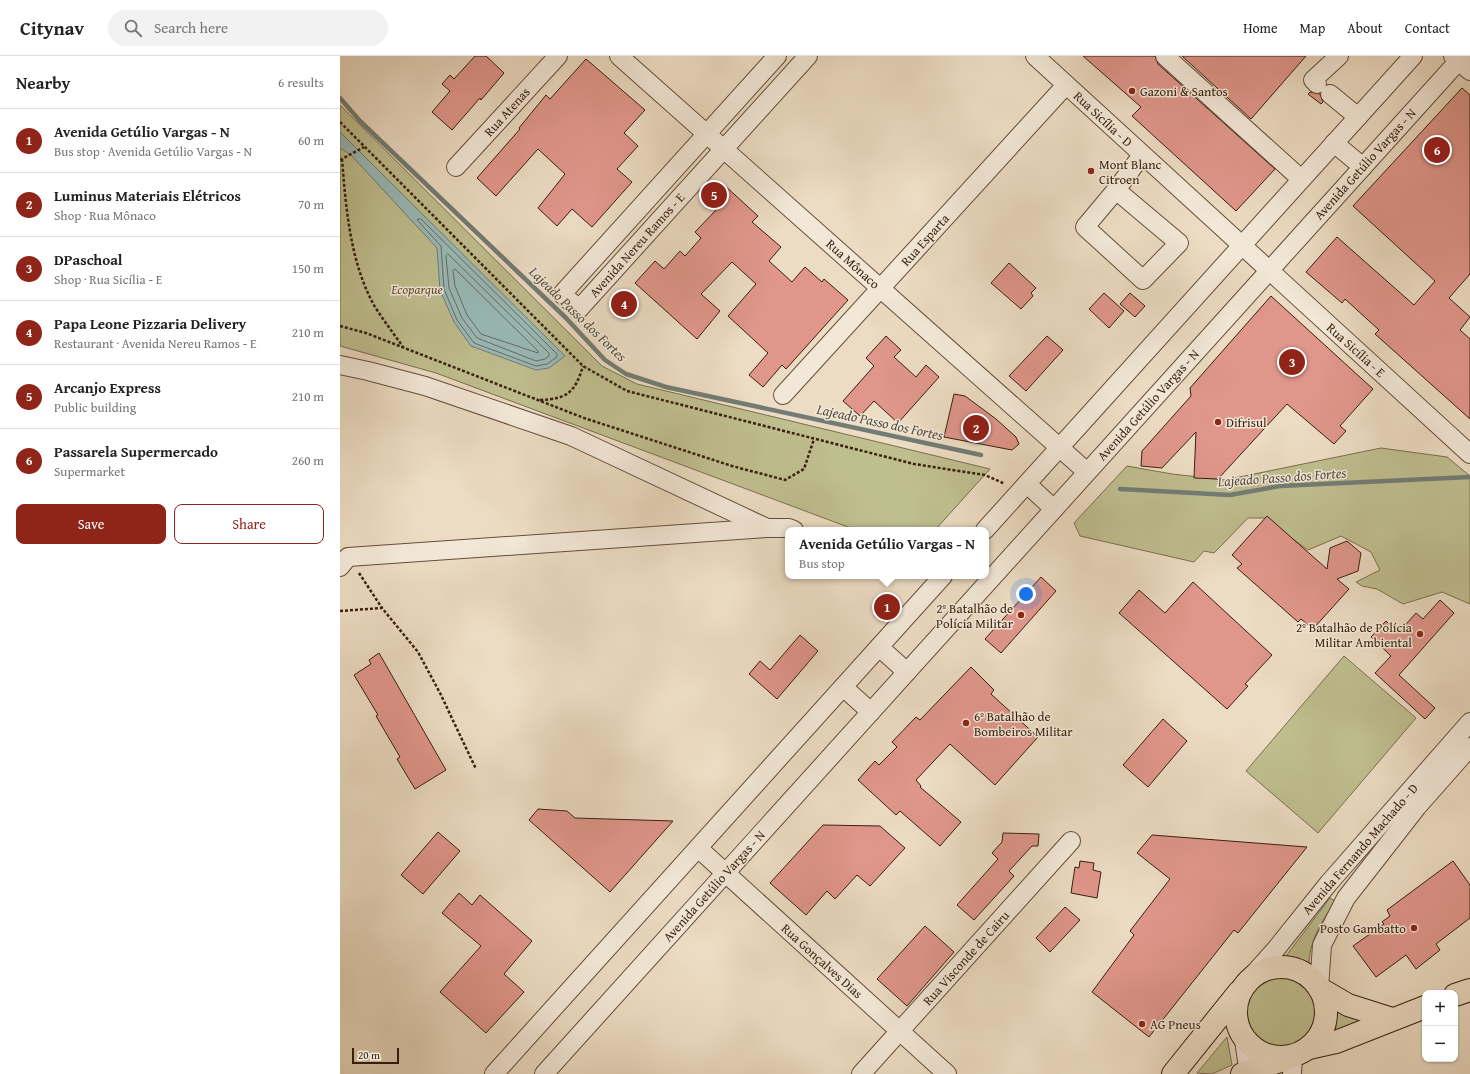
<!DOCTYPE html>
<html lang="en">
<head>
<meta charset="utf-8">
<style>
  body { margin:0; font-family:"Gentium Book Plus",serif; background:#f2f2f2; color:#222 }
  .controls { position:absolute; right:12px; bottom:12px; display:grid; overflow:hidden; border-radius:8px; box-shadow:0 1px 3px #0004 }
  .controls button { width:36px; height:36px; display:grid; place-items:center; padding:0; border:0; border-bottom:1px solid #e0e0e0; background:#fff; color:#222; font:20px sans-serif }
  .scale { position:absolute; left:12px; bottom:10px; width:47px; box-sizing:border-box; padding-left:4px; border:2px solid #371f0d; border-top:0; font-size:11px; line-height:14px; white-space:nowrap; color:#371f0d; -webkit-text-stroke:3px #f3e8d8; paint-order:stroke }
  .you { position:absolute; left:686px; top:538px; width:14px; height:14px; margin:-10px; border:3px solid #fff; border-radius:50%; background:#1a73e8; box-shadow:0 0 0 6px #1a73e833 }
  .badge { display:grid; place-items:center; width:26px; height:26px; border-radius:50%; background:#8f2418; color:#fff; font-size:13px; font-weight:700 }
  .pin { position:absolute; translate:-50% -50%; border:2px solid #fff; box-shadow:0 1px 4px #0006 }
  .popup { position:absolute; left:445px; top:471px; width:204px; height:52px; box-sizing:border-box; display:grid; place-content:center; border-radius:8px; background:#fff; filter:drop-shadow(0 1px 3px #0005); font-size:13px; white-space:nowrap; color:#767676 }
  .popup b { font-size:15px; color:#222 }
  .popup::after { content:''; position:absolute; left:50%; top:100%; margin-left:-8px; border:8px solid transparent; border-top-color:#fff }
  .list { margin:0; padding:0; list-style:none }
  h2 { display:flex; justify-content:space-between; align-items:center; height:52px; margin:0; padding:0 16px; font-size:17px }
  h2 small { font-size:13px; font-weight:400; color:#767676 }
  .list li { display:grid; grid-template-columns:26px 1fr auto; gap:12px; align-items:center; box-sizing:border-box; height:64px; padding:0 16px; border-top:1px solid #e0e0e0 }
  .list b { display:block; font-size:15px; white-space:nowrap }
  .list p { margin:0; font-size:13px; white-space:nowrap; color:#767676 }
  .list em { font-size:13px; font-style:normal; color:#767676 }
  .actions { display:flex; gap:8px; padding:12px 16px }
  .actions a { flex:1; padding:9px 0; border:1px solid #8f2418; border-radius:8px; text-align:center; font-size:14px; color:#8f2418 }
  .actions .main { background:#8f2418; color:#fff }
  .icon { flex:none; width:22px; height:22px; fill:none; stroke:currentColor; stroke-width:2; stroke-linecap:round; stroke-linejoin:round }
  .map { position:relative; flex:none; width:1130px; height:1018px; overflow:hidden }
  header { display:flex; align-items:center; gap:24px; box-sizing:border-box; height:56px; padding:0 20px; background:#fff; border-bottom:1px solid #e0e0e0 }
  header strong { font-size:19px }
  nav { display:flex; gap:22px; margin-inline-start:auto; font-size:14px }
  .search { width:280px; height:36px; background:#f2f2f2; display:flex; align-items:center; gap:10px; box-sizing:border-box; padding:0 14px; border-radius:22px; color:#767676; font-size:15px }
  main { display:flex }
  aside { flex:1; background:#fff }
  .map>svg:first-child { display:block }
  .green { fill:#bfbe8f; stroke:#7b6e4e }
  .water { fill:#99bab8; stroke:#727c74 }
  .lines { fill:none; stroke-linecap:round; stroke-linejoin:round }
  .shore { stroke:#686c62; stroke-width:1 }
  .stream { stroke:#727c74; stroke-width:4.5 }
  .building { fill:#e0968b; stroke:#371f0d }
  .minor-casing { stroke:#644e3a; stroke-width:20 }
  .major-casing { stroke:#371f0d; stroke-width:24 }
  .path { stroke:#371f0d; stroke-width:2.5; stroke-dasharray:3 2; stroke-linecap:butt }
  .minor { stroke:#f3e8d8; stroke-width:18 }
  .major { stroke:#ecdcc3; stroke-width:22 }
  .poi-dot { fill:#8f2418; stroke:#f3e8d8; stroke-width:1.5 }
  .labels { text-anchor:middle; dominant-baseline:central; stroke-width:3; stroke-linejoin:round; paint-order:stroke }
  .poi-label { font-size:13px; fill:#371f0d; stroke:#f3e8d8; text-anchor:start }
  .street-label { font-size:13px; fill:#371f0d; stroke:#f3e8d8 }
  .park-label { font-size:13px; font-style:italic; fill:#604f34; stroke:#f3e8d8 }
  .water-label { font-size:14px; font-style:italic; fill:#544e40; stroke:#f3e8d8 }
</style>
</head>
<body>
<header>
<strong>Citynav</strong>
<div class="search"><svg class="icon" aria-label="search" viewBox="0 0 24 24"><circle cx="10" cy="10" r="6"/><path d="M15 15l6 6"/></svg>Search here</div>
<nav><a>Home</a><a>Map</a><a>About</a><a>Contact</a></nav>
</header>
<main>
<aside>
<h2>Nearby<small>6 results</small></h2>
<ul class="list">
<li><span class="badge">1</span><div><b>Avenida Getúlio Vargas - N</b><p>Bus stop · Avenida Getúlio Vargas - N</p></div><em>60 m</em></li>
<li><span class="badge">2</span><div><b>Luminus Materiais Elétricos</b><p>Shop · Rua Mônaco</p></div><em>70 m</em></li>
<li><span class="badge">3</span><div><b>DPaschoal</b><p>Shop · Rua Sicília - E</p></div><em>150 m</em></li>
<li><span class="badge">4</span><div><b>Papa Leone Pizzaria Delivery</b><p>Restaurant · Avenida Nereu Ramos - E</p></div><em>210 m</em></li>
<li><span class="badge">5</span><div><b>Arcanjo Express</b><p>Public building</p></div><em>210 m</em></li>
<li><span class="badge">6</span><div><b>Passarela Supermercado</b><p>Supermarket</p></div><em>260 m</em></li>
</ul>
<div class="actions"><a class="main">Save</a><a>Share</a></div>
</aside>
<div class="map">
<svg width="1130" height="1018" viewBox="0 0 1130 1018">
  <rect width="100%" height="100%" fill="#ecdcc3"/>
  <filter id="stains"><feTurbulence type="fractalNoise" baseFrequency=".005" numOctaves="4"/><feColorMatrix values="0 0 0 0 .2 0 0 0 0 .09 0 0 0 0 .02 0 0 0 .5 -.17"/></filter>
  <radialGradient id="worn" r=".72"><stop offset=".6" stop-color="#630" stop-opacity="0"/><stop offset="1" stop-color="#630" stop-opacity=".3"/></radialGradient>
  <g class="green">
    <path d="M0 49 262 310 297 328 650 413 595 474H516L96 317 0 290Z"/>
    <path d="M1041 392 1107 401 1130 420V548L1102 536 1063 548 1037 533 1022 530 1016 526 1040 514 1031 496 1001 480 968 494 924 462H908L874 497 864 495 854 506 740 480 734 467 787 410 832 418 885 424Z"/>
    <path d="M1004 600 1076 662 978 777 906 715Z"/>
    <path d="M990 842 995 845C982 866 968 886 969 911L943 904Z"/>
    <circle cx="940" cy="955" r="36"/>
    <path d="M994 946 1037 964 993 980 996 971Z"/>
    <path d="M887 981 892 1009 872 1018 857 1017Z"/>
  </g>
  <path class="water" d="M0 76 18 94 225 300 209 312 196 314 131 290 114 266 100 234 97 192 10 98 0 92Z"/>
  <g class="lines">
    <g class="shore">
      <path d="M78 163H81L217 298V301L207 308 196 310 134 287 117 264 104 233 101 190 78 165Z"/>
      <path d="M108 198 209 297V300L205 303 196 305 137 282 122 262 109 232 106 200Z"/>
      <path d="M115 213 198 295V297L141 278 127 259 115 230 113 215Z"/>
    </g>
    <g class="stream">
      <path d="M0 42 20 65 226 262 265 304 286 318 326 331 641 399"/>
      <path d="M780 433 890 439 940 430 1130 421"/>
    </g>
  </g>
  <g class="building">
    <path d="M135 0H146L164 17 141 44 140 42 112 74 92 56 110 35 102 28 110 19 114 23Z"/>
    <path d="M743 0H815L818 8 935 113 896 155 792 60 801 51Z"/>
    <path d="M842 0H966L911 63Z"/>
    <path d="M246 3 305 54 284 77 298 90 277 113 292 126 252 171 232 153 217 170 198 152 225 118 198 93 156 140 137 122 180 73 179 72 206 39 210 43Z"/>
    <path d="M1122 32 1130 39V218L1109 242 1130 261 1120 274 1130 283V363L1035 278 1039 274 1005 243 1002 247 966 216 997 181 1074 249 1095 225 1013 150Z"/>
    <path d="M970 36 980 38 983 46 981 48 968 38Z"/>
    <path d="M383 128 418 160 412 166 441 191 429 205 452 226 465 211 482 226 484 223 508 244 446 313 442 309 423 331 409 319 428 297 388 260 416 228 392 206 361 238 380 255 357 283 295 227 315 205 324 213 340 195 345 200 361 182 355 176 376 154 367 146Z"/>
    <path d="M669 207 696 232 691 237 693 240 681 253 651 227Z"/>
    <path d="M764 237 784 255 769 272 749 253Z"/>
    <path d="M790 237 805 250 795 261 780 248Z"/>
    <path d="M931 240 1033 333 1000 370 1006 375 994 388 947 348 878 423 854 422 856 376 822 412 801 410 802 395 851 340 850 332Z"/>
    <path d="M546 280 561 294 554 301 576 321 586 309 599 321 558 367 534 345 520 360 503 345 534 310 526 302Z"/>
    <path d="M707 280 723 294 686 335 669 320Z"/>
    <path d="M614 338 625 340 656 363 676 381 679 388 672 394 604 381Z"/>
    <path d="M927 460 987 513 990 492 1007 485 1021 497 1018 515 997 523 1009 533 973 573 961 563 958 566 897 512 902 508 892 499Z"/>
    <path d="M701 521 716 535 661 597 645 583Z"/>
    <path d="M853 526 932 599 905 628 908 630 887 653 779 557 799 534 825 557Z"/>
    <path d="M1100 544 1114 557 1059 619 1095 652 1085 663 1035 617 1051 600 1031 581 1046 565 1058 577 1076 557 1083 563Z"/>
    <path d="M460 579 478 595 437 643 409 618 420 605 430 614Z"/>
    <path d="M39 597 106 714 75 733 57 703 60 701 36 660 38 659 14 619 31 608 29 604Z"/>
    <path d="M631 611 654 634 651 638 698 681 655 729 610 688 576 724 581 730 580 731 621 766 600 790 560 755 556 759 518 724 535 705 539 709 557 691 552 686 576 661 580 664Z"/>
    <path d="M823 663 847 685 808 731 783 709Z"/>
    <path d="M198 753 227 755 235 762 333 765 270 836 189 764Z"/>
    <path d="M483 769 540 770 565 792 530 830 517 819 495 843 487 835 466 859 430 827Z"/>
    <path d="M98 776 120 795 83 838 61 819Z"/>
    <path d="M663 777 699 778 698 790H692L669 815 674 820 634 864 617 849 658 803 652 797 662 786Z"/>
    <path d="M812 779 967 791 898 877 894 874 809 981 752 936 794 879 790 875 830 823 797 797Z"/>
    <path d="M740 805 754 807 753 814 761 816 757 842 731 837 735 811 739 812Z"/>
    <path d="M1113 805 1130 829V862L1096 888 1100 894 1076 913 1066 899 1036 921 1013 890 1044 868 1042 866 1050 860 1047 854Z"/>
    <path d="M119 837 132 849 140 839 192 885 164 918 184 936 146 977 100 936 141 890 102 857Z"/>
    <path d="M725 851 740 864 710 896 696 882Z"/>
    <path d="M585 870 614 896 567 950 537 923Z"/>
  </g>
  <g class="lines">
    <defs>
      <g id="minor">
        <path d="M279 0 747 416"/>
        <path d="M437 0 222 238 239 253 468 0"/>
        <path d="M695 0 1130 398"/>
        <path d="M825 0 961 123"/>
        <path d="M1113 0 1130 15"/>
        <path d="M977 28 973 24 999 0"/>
        <path d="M990 38 1018 61"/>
        <path d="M994 87 1023 111"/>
        <path d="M116 111 218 0"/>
        <path d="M776 134 839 187 803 224 745 171 776 134 802 99"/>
        <path d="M0 309 28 315 85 330 231 380 427 472"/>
        <path d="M443 339 726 29"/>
        <path d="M687 428 714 453"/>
        <path d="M645 474 1073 0"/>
        <path d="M0 511 8 501 427 472H449L454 474"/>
        <path d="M539 591 567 616"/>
        <path d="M503 631 531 656"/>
        <path d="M358 792 607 1018"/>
        <path d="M911 921 936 893 988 828 1130 666"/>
        <path d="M979 932 982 889 1006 842 1077 751 1130 691"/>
        <path d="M904 984 909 1018"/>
        <path d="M154 1018 603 520"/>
        <path d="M204 1018 1123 0"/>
        <path d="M521 1018 731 785"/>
        <path d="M952 1018 953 1000"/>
      </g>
      <g id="major">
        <circle cx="941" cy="956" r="45"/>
        <path d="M979 932 1008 949 1052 963"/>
        <path d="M1115 939 1130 934"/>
        <path d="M969 992 996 986 1085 951"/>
        <path d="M833 1018 899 936"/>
        <path d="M902 1018 946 1003"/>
      </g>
    </defs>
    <use href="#minor" class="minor-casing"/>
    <use href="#major" class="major-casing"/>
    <g class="path">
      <path d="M0 66 243 310 287 335 574 408 645 419 665 428"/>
      <path d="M2 103C6 152 10 207 35 251 44 265 54 278 63 291"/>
      <path d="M0 104 24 91"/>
      <path d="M0 270 26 277 244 362 392 410 445 424 464 413 474 383"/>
      <path d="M200 344C228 343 235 336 243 310"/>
      <path d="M19 517 42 552"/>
      <path d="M0 555 42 552 78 596 100 637 136 713"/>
    </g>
    <use href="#minor" class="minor"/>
    <use href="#major" class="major"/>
  </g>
  <g class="poi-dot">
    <circle cx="792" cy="35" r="4"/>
    <circle cx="751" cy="115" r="4"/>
    <circle cx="878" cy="366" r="4"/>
    <circle cx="681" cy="559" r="4"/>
    <circle cx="1080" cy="578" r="4"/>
    <circle cx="626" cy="667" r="4"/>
    <circle cx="1074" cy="872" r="4"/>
    <circle cx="802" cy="968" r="4"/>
  </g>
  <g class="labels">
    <g class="poi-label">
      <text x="800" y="35">Gazoni &amp; Santos</text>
      <text x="759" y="108">Mont Blanc<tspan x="759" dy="15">Citroen</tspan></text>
      <text x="886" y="366">Difrisul</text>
      <text x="673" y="552" text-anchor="end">2º Batalhão de<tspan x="673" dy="15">Polícia Militar</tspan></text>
      <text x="1072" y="571" text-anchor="end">2º Batalhão de Polícia<tspan x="1072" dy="15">Militar Ambiental</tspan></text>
      <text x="634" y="660">6º Batalhão de<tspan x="634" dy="15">Bombeiros Militar</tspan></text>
      <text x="1066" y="872" text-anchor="end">Posto Gambatto</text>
      <text x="810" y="968">AG Pneus</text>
    </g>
    <g class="street-label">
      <text transform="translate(167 56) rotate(-48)">Rua Atenas</text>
      <text transform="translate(763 63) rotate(43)">Rua Sicília - D</text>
      <text transform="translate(1025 108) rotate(-48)">Avenida Getúlio Vargas - N</text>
      <text transform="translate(585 184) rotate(-48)">Rua Esparta</text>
      <text transform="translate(297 189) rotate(-48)">Avenida Nereu Ramos - E</text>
      <text transform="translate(513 208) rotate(42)">Rua Mônaco</text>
      <text transform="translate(1016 294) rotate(42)">Rua Sicília - E</text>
      <text transform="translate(808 349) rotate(-48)">Avenida Getúlio Vargas - N</text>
      <text transform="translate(1020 793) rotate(-49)">Avenida Fernando Machado - D</text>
      <text transform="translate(374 830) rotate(-48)">Avenida Getúlio Vargas - N</text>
      <text transform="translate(626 902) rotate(-48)">Rua Visconde de Cairu</text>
      <text transform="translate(482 905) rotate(42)">Rua Gonçalves Dias</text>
    </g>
    <g class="park-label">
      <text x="77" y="233">Ecoparque</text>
    </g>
    <g class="water-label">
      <text transform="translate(238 258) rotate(44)">Lajeado Passo dos Fortes</text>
      <text transform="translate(540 366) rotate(12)">Lajeado Passo dos Fortes</text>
      <text transform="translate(942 421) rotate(-4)">Lajeado Passo dos Fortes</text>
    </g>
  </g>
  <rect width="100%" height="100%" filter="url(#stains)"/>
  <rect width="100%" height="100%" fill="url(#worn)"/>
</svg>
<div class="controls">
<button>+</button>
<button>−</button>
</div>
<div class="scale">20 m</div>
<div class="you"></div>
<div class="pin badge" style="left:547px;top:551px">1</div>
<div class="popup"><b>Avenida Getúlio Vargas - N</b>Bus stop</div>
<div class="pin badge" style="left:636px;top:372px">2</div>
<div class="pin badge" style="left:952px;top:306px">3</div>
<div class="pin badge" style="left:284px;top:248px">4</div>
<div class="pin badge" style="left:374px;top:139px">5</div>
<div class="pin badge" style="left:1097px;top:94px">6</div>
</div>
</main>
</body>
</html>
